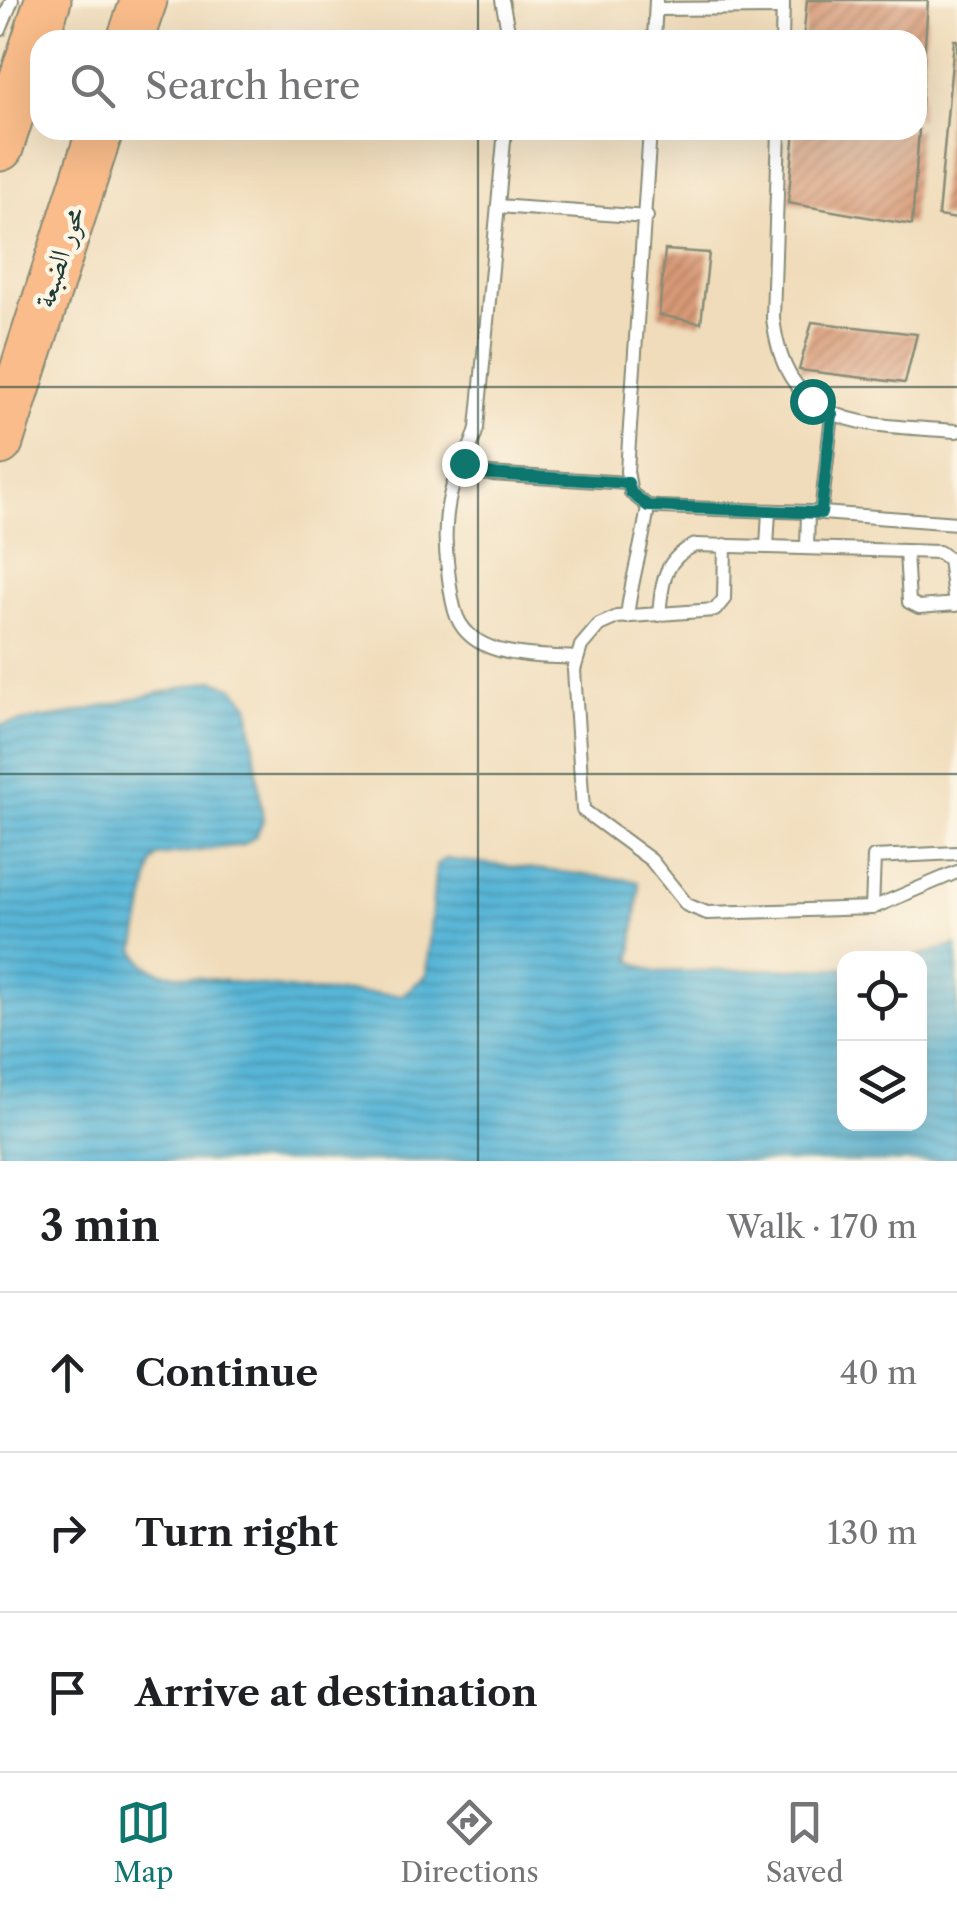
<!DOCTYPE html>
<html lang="en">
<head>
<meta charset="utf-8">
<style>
  body { margin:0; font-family:"Libre Caslon Text",Amiri,serif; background:#f6f6f6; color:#202124 }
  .controls { position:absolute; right:30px; bottom:30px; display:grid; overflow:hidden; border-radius:20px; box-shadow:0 10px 40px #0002 }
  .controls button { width:90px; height:90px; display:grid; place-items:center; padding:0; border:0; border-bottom:2px solid #e0e0e0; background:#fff; color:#202124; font:50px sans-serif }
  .stop { position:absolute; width:30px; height:30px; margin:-22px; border:8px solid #0f766e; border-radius:50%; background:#fff }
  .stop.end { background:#0f766e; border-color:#fff; box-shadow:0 2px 10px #0008 }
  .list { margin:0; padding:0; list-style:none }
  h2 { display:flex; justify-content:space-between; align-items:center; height:130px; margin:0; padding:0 40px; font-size:42px }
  h2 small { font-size:32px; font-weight:400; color:#757577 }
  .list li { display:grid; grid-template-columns:65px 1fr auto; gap:30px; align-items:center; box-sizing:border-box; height:160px; padding:0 40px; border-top:2px solid #e0e0e0 }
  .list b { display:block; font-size:38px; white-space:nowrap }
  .list em { font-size:32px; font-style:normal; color:#757577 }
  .icon { flex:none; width:55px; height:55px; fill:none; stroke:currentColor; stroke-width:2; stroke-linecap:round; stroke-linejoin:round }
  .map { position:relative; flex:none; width:957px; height:1161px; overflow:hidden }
  .search { position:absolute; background:#fff; box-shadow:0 10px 40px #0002; left:30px; right:30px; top:30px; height:110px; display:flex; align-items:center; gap:25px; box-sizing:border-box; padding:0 35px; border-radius:30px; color:#757577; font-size:38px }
  .sheet { height:610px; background:#fff }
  nav { display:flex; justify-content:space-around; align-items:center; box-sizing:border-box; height:140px; border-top:2px solid #e0e0e0; background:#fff; font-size:28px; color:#757577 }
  nav a { display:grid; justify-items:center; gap:5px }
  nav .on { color:#0f766e }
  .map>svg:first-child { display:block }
  .water { fill:url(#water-rules); stroke:#3c7a86; stroke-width:2.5 }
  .building { fill:url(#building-hatch) }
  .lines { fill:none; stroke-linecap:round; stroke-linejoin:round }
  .service-casing { stroke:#888c77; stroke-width:16 }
  .motorway-casing { stroke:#888c77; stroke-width:49 }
  .service { stroke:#fff; stroke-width:12 }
  .motorway { stroke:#f9bc8a; stroke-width:45 }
  .route { stroke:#0f766e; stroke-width:12 }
  .grid { fill:none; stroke:#1f3d34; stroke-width:2.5; stroke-opacity:0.55 }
  .labels { text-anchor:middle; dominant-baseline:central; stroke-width:9; stroke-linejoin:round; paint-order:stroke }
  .street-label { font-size:28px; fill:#1f3d34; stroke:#fcf5e5 }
</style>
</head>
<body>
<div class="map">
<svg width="957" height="1161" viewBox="0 0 957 1161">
  <defs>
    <pattern id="water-rules" width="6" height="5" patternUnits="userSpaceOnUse" patternTransform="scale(2.5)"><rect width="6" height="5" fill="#59b6d7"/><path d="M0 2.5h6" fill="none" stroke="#4995af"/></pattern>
    <pattern id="building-hatch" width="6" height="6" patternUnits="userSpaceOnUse" patternTransform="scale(2.5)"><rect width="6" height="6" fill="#d89a77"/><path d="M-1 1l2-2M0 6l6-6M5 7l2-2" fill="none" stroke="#af7f62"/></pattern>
  </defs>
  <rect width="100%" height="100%" fill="#fcf5e5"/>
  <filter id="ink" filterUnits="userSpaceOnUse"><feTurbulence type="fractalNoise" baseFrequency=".01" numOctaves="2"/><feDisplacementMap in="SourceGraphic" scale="20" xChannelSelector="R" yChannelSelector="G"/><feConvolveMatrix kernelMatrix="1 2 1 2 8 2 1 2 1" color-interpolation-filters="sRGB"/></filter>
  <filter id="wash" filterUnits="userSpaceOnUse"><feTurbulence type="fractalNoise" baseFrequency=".0048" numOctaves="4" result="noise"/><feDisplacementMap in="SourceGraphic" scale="40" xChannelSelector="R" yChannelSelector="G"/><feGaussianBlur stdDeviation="2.25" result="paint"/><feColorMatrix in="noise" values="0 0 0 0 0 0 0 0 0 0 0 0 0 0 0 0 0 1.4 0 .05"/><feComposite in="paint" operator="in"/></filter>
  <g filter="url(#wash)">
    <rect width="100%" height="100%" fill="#f0dcba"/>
    <path class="water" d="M214 680 234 688 249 705 263 820 256 836 243 845 157 856 152 864 135 950 145 964 162 973 305 991 402 995 426 976 435 876 437 865 445 859 631 880 638 882 639 889 631 961 654 972 844 968V1124H920V958H910L957 945V1161H0V725L71 714Z"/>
    <g id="blocks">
      <g class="building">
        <path d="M807 0H928L920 119H917V40H803Z"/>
        <path d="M954 40H957V219L938 216Z"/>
        <path d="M795 130H919L912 225 788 203Z"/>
        <path d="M665 250 709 253 701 323 659 315Z"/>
        <path d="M812 322 917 334 905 383 799 370Z"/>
      </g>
    </g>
  </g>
  <g filter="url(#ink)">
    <use href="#blocks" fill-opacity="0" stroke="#888c77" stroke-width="2.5"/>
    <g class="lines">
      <defs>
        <g id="service">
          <path d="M502 0 510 40"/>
          <path d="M656 9 783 8"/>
          <path d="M0 30 12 0"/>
          <path d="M654 40 656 0"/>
          <path d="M782 40 783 2"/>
          <path d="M505 130 477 428C472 449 460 465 453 485 444 514 444 541 448 570 450 586 451 602 457 617 475 660 538 655 576 658"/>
          <path d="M650 130 627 471 631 493 648 506 659 507 808 512 957 523"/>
          <path d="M779 130 773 318C786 432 867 424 957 431"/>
          <path d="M498 206 647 217"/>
          <path d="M459 472 627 483"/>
          <path d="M821 513 832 414"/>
          <path d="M725 545 724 599 715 610 617 617 599 625 581 646 574 670 583 810 651 860 687 905 707 913 872 908 957 872"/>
          <path d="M767 547 769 511"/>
          <path d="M807 548 808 512"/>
          <path d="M906 552 909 602 919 607 957 604"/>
          <path d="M659 615C662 584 663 559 695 545L939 552 949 559 955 605"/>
          <path d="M627 617C631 579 643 544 648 506"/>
          <path d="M872 908 874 857 957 853"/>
        </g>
        <g id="motorway">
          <path d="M130 40 144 0"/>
          <path d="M0 148 48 0"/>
          <path d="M0 442 100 130"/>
        </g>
      </defs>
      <use href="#service" class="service-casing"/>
      <use href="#motorway" class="motorway-casing"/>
      <use href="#service" class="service"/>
      <use href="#motorway" class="motorway"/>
    </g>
  </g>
  <g class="lines" filter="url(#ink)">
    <path class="route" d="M464 463 459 472 628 483 631 493 648 506 821 513 832 414 812 401"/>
  </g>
  <path class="grid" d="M478 0V40M478 130V1161M0 387H957M0 774H957"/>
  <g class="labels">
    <g class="street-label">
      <text transform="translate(59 257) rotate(-72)">محور الضبعة</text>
    </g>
  </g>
</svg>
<div class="controls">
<button><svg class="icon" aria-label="locate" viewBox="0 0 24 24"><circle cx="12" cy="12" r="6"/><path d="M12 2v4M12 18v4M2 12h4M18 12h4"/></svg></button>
<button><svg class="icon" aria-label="layers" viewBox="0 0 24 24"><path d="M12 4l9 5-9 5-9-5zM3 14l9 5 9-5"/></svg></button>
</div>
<div class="stop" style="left:812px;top:401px"></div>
<div class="stop end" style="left:464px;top:463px"></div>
<div class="search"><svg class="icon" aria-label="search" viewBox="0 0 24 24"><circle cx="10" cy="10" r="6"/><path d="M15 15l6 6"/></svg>Search here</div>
</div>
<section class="sheet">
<h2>3 min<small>Walk · 170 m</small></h2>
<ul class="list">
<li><svg class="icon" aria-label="ahead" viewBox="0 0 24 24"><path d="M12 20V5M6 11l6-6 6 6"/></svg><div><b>Continue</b></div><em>40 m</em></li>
<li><svg class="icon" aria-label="right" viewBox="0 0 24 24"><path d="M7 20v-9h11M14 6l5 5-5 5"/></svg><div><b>Turn right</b></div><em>130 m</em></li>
<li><svg class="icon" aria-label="arrive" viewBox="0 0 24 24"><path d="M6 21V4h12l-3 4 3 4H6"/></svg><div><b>Arrive at destination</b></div></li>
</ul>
</section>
<nav>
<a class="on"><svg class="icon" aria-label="map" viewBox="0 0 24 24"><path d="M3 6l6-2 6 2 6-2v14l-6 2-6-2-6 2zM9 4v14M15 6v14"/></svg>Map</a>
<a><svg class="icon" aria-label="directions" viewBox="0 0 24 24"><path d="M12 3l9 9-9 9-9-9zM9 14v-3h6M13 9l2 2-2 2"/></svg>Directions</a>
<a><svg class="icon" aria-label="saved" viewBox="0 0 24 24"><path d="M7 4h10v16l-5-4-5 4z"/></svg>Saved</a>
</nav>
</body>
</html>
